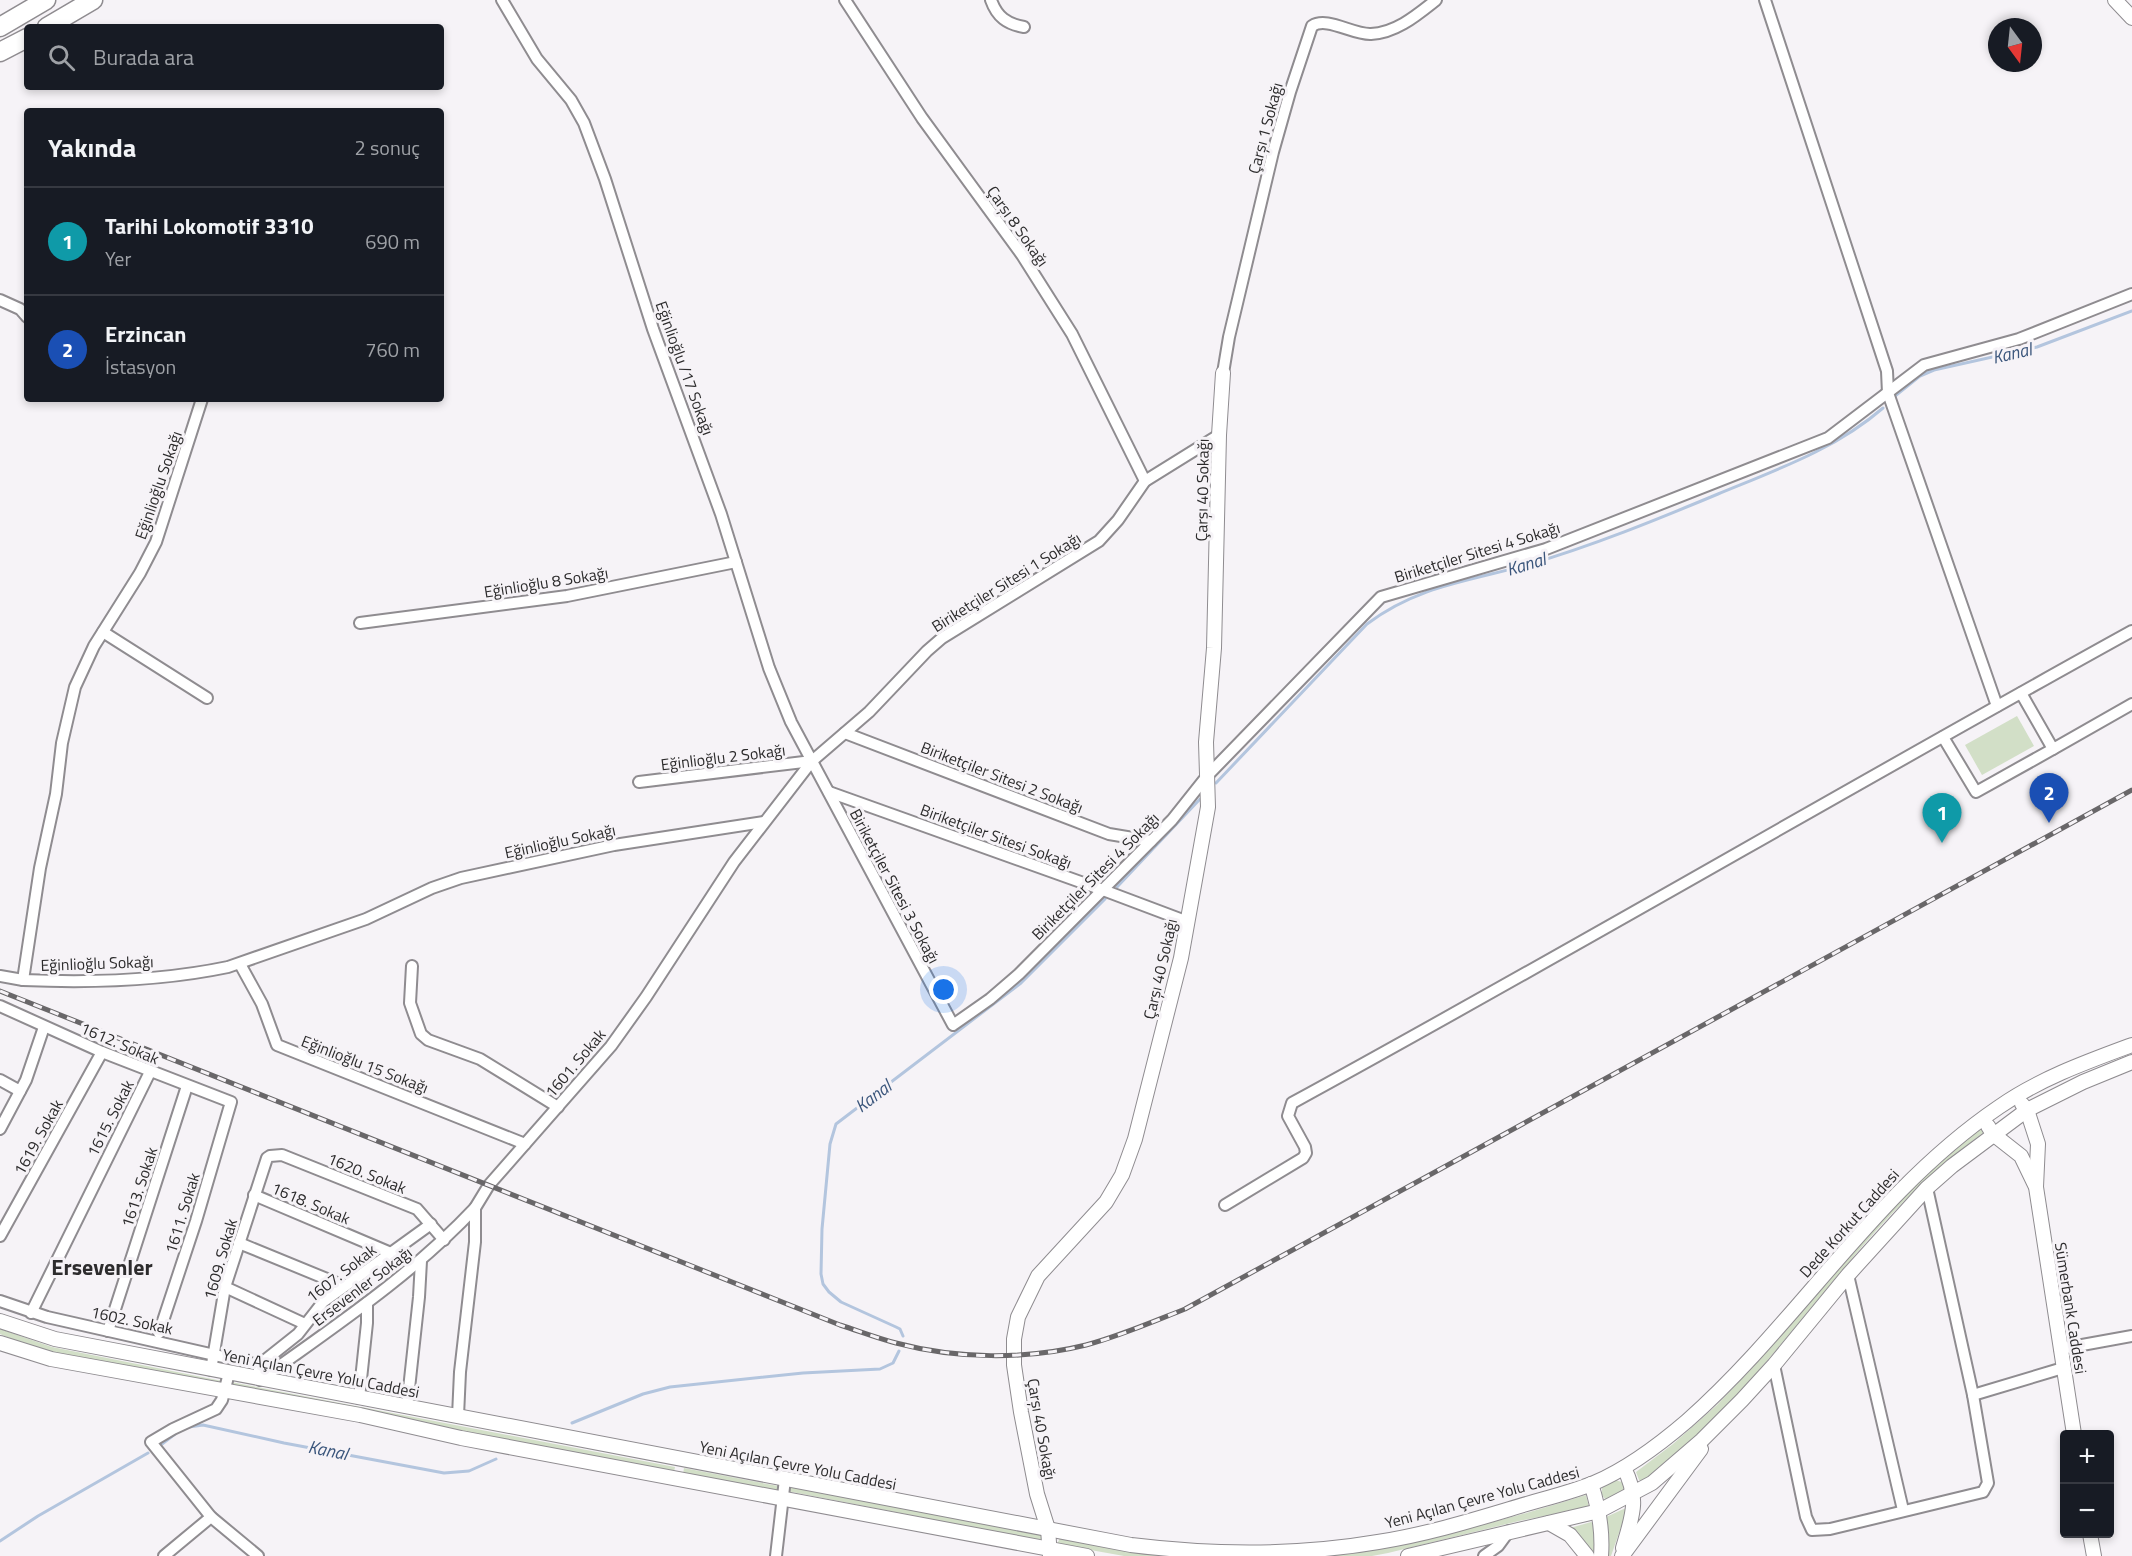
<!DOCTYPE html>
<html lang="tr">
<head>
<meta charset="utf-8">
<style>
  body { margin:0; font-family:"Titillium Web",sans-serif; background:#242831; color:#f1f3f6 }
  .controls { position:absolute; right:18px; bottom:18px; display:grid; overflow:hidden; border-radius:6px; box-shadow:0 3px 9px #0003 }
  .controls button { width:54px; height:54px; display:grid; place-items:center; padding:0; border:0; border-bottom:2px solid #363941; background:#171b24; color:#f1f3f6; font:30px sans-serif }
  .compass { position:absolute; left:1988px; top:18px; width:54px; height:54px; border-radius:50%; background:#171b24; box-shadow:0 3px 9px #0003; rotate:165deg }
  .you { position:absolute; left:944px; top:990px; width:21px; height:21px; margin:-15px; border:4px solid #fff; border-radius:50%; background:#1a73e8; box-shadow:0 0 0 9px #1a73e833 }
  .badge { display:grid; place-items:center; width:39px; height:39px; border-radius:50%; background:#8c9099; color:#fff; font-size:20px; font-weight:700 }
  .pin { position:absolute; translate:-50% -50px; filter:drop-shadow(0 2px 3px #0008) }
  .pin::after { content:''; position:absolute; top:32px; width:21px; height:18px; background:inherit; clip-path:polygon(0 0,100% 0,50% 100%) }
  .list { margin:0; padding:0; list-style:none }
  h2 { display:flex; justify-content:space-between; align-items:center; height:78px; margin:0; padding:0 24px; font-size:26px }
  h2 small { font-size:20px; font-weight:400; color:#9ea1a6 }
  .list li { display:grid; grid-template-columns:39px 1fr auto; gap:18px; align-items:center; box-sizing:border-box; height:108px; padding:0 24px; border-top:2px solid #363941 }
  .list b { display:block; font-size:22px; white-space:nowrap }
  .list p { margin:0; font-size:20px; white-space:nowrap; color:#9ea1a6 }
  .list em { font-size:20px; font-style:normal; color:#9ea1a6 }
  .icon { flex:none; width:33px; height:33px; fill:none; stroke:currentColor; stroke-width:2; stroke-linecap:round; stroke-linejoin:round }
  .map { position:relative; flex:none; width:2132px; height:1556px; overflow:hidden }
  .search { position:absolute; background:#171b24; box-shadow:0 3px 9px #0003; left:24px; top:24px; width:420px; height:66px; display:flex; align-items:center; gap:15px; box-sizing:border-box; padding:0 21px; border-radius:6px; color:#9ea1a6; font-size:22px }
  .panel { position:absolute; background:#171b24; box-shadow:0 3px 9px #0003; left:24px; top:108px; width:420px; height:294px; border-radius:6px }
  .map>svg:first-child { display:block }
  .green { fill:#d2dfc7 }
  .lines { fill:none; stroke-linecap:round; stroke-linejoin:round }
  .stream { stroke:#b3c5de; stroke-width:3 }
  .street-casing { stroke:#8f8c90; stroke-width:14 }
  .secondary-casing { stroke:#8f8c90; stroke-width:16 }
  .highway-casing { stroke:#8f8c90; stroke-width:21 }
  .street { stroke:#fff; stroke-width:10 }
  .secondary { stroke:#fff; stroke-width:14 }
  .highway { stroke:#fff; stroke-width:18 }
  .rail-casing { stroke:#696769; stroke-width:5 }
  .rail { stroke:#f6f3f7; stroke-width:3; stroke-dasharray:9; stroke-linecap:butt }
  .labels { text-anchor:middle; dominant-baseline:central; stroke-width:6; stroke-linejoin:round; paint-order:stroke }
  .street-label { font-size:16px; fill:#2d2c2d; stroke:#f6f3f7 }
  .water-label { font-size:18px; font-style:italic; fill:#3b567c; stroke:#f6f3f7 }
  .district-label { font-size:22px; font-weight:bold; fill:#2d2c2d; stroke:#f6f3f7 }
</style>
</head>
<body>
<div class="map">
<svg width="2132" height="1556" viewBox="0 0 2132 1556">
  <rect width="100%" height="100%" fill="#f6f3f7"/>
  <g class="green">
    <path d="M2017 716 2034 746 1982 775 1965 745Z"/>
    <path d="M1981 1128 1984 1132C1959 1151 1934 1171 1911 1194 1819 1285 1749 1404 1643 1481L1639 1480 1636 1472 1673 1444 1717 1405 1761 1358 1878 1221 1937 1162Z"/>
    <path d="M0 1329 52 1347 222 1381 221 1386 68 1357 28 1346 0 1334Z"/>
    <path d="M231 1382 675 1467 674 1472 230 1388Z"/>
    <path d="M684 1468 778 1486 777 1491 683 1474Z"/>
    <path d="M1615 1480 1622 1482 1626 1490 1608 1500 1605 1499 1602 1495V1488Z"/>
    <path d="M789 1485 1046 1536 1044 1541 787 1491Z"/>
    <path d="M1586 1495 1589 1507 1519 1521 1388 1553 1372 1556H1316C1405 1548 1500 1522 1586 1495Z"/>
    <path d="M1628 1507 1611 1556H1605L1606 1517Z"/>
    <path d="M1591 1522 1595 1524V1552L1591 1553 1570 1528Z"/>
    <path d="M1060 1538 1139 1553 1175 1556H1124L1057 1544Z"/>
  </g>
  <g class="lines">
    <g class="stream">
      <path d="M1895 396 1920 376 1934 370 2037 347 2132 311"/>
      <path d="M1216 783 1367 624C1417 586 1469 581 1527 565 1592 546 1656 520 1718 494 1776 470 1836 449 1883 408"/>
      <path d="M1117 887 1200 799"/>
      <path d="M903 1336 900 1329 896 1327 841 1302 829 1292 823 1284 821 1274 822 1229 830 1144 836 1124 1021 983 1105 899"/>
      <path d="M572 1423 643 1394 670 1387 803 1373 880 1369 893 1363 899 1351"/>
      <path d="M189 1427 203 1425 284 1443 444 1473 469 1471 496 1459"/>
      <path d="M162 1444 175 1434"/>
      <path d="M0 1541 38 1516 148 1453"/>
    </g>
    <defs>
      <g id="street">
        <path d="M502 0 537 59 571 100 584 123 605 179 653 329 721 514 769 668 791 722 953 1025 990 999 1019 974 1172 820 1207 776 1381 597 1546 549 1828 438 1924 365 2019 339 2132 294"/>
        <path d="M845 0 922 118 1022 255 1053 304 1072 334 1145 481"/>
        <path d="M991 0C997 17 1007 24 1024 27"/>
        <path d="M1765 0 1887 371 1888 393 1997 706"/>
        <path d="M0 300 20 309 27 317"/>
        <path d="M1223 373 1229 337 1273 152 1290 92 1312 26C1327 16 1353 35 1371 34 1396 33 1417 15 1436 0"/>
        <path d="M202 399 156 542 140 573 94 646 75 687 62 743 56 794 40 868 23 980C91 983 161 981 228 967L366 919 432 888 461 878 614 845 764 822"/>
        <path d="M360 623 567 596 736 562"/>
        <path d="M103 632 207 698"/>
        <path d="M845 733 1109 834 1151 841"/>
        <path d="M1943 737 1976 792 2053 749 2021 693"/>
        <path d="M2053 749 2132 704"/>
        <path d="M639 782 812 761"/>
        <path d="M829 792 1103 890 1188 922"/>
        <path d="M240 964 262 1004 277 1045 525 1144"/>
        <path d="M412 966 410 1003 421 1034 428 1040 480 1059 558 1107"/>
        <path d="M0 976 23 980"/>
        <path d="M0 1006 102 1052 231 1102 196 1221 159 1333"/>
        <path d="M0 1080 20 1091"/>
        <path d="M0 1129 26 1080 44 1027"/>
        <path d="M254 1195 391 1253"/>
        <path d="M1225 1205 1303 1158 1306 1153 1305 1147 1288 1116 1292 1103C1574 949 1851 786 2132 631"/>
        <path d="M0 1236 102 1052"/>
        <path d="M239 1243 344 1286"/>
        <path d="M1848 1275 1903 1510"/>
        <path d="M225 1287 305 1324"/>
        <path d="M0 1301 47 1317 259 1365"/>
        <path d="M31 1313 150 1072"/>
        <path d="M108 1331 187 1086"/>
        <path d="M2060 1349 2132 1336"/>
        <path d="M1774 1365 1806 1517 1812 1530 1830 1529 1983 1492 1988 1483 1973 1395 1927 1188"/>
        <path d="M211 1370 225 1287 267 1158 270 1156 282 1155 417 1209 444 1240"/>
        <path d="M259 1370V1365L298 1334 323 1302 431 1224"/>
        <path d="M229 1373 222 1400 216 1409 173 1429 151 1442 211 1517 258 1556"/>
        <path d="M260 1380C335 1326 412 1275 475 1208"/>
        <path d="M1973 1395 2063 1368"/>
        <path d="M359 1398 367 1323V1303"/>
        <path d="M407 1407 419 1297 421 1261"/>
        <path d="M458 1416 460 1372 475 1242V1208L489 1185 611 1046 646 997 734 862 812 761 869 712 927 651 942 638 1099 541 1118 520 1145 481 1219 435"/>
        <path d="M164 1556 211 1517"/>
        <path d="M776 1556 785 1479"/>
        <path d="M1484 1556 1498 1546 1509 1531"/>
      </g>
      <g id="secondary">
        <path d="M2115 0 2132 18"/>
        <path d="M2022 1104 2027 1110 2038 1144 2036 1187 2074 1434"/>
        <path d="M1988 1126 1993 1134 2021 1156 2035 1185"/>
        <path d="M0 1321 55 1339 1131 1545C1213 1555 1296 1556 1378 1542 1423 1535 1467 1522 1510 1509 1538 1500 1567 1494 1594 1483 1629 1468 1659 1445 1687 1421 1798 1323 1875 1191 1999 1107 2039 1079 2086 1062 2132 1045"/>
        <path d="M0 1343 51 1359 360 1415 461 1438 1087 1556"/>
        <path d="M1591 1484C1599 1508 1603 1530 1601 1556"/>
        <path d="M1549 1523 1570 1535 1587 1556"/>
        <path d="M2090 1534 2094 1556"/>
        <path d="M1623 1548C1632 1517 1640 1499 1624 1468"/>
        <path d="M1050 1556 1048 1529 1037 1494 1021 1412 1014 1365V1339L1018 1317 1038 1276 1106 1202 1122 1175 1135 1139 1181 958 1208 807 1206 742 1214 648 1219 435 1223 373"/>
        <path d="M1408 1556 1599 1511 1652 1483 1702 1440 1742 1400 1774 1365 1848 1275 1927 1188 1952 1166 2027 1110 2083 1082 2132 1062"/>
        <path d="M1622 1556 1701 1449"/>
      </g>
      <g id="highway">
        <path d="M0 27 46 0"/>
        <path d="M47 27 93 0"/>
        <path d="M0 52 27 38"/>
      </g>
    </defs>
    <use href="#street" class="street-casing"/>
    <use href="#secondary" class="secondary-casing"/>
    <use href="#highway" class="highway-casing"/>
    <use href="#street" class="street"/>
    <use href="#secondary" class="secondary"/>
    <use href="#highway" class="highway"/>
    <defs>
      <path id="rail" d="M0 991 840 1325C859 1331 877 1338 896 1343 956 1359 1026 1360 1086 1345 1120 1336 1152 1322 1185 1309L2132 790"/>
    </defs>
    <use href="#rail" class="rail-casing"/>
    <use href="#rail" class="rail"/>
  </g>
  <g class="labels">
    <g class="street-label">
      <text transform="translate(1265 128) rotate(-75)">Çarşı 1 Sokağı</text>
      <text transform="translate(1018 226) rotate(55)">Çarşı 8 Sokağı</text>
      <text transform="translate(685 368) rotate(70)">Eğinlioğlu /17 Sokağı</text>
      <text transform="translate(158 485) rotate(-71)">Eğinlioğlu Sokağı</text>
      <text transform="translate(1202 490) rotate(-89)">Çarşı 40 Sokağı</text>
      <text transform="translate(1477 552) rotate(-17)">Biriketçiler Sitesi 4 Sokağı</text>
      <text transform="translate(546 582) rotate(-9)">Eğinlioğlu 8 Sokağı</text>
      <text transform="translate(1006 582) rotate(-32)">Biriketçiler Sitesi 1 Sokağı</text>
      <text transform="translate(723 757) rotate(-7)">Eğinlioğlu 2 Sokağı</text>
      <text transform="translate(1002 777) rotate(21)">Biriketçiler Sitesi 2 Sokağı</text>
      <text transform="translate(996 836) rotate(20)">Biriketçiler Sitesi Sokağı</text>
      <text transform="translate(560 841) rotate(-12)">Eğinlioğlu Sokağı</text>
      <text transform="translate(1095 876) rotate(-45)">Biriketçiler Sitesi 4 Sokağı</text>
      <text transform="translate(895 886) rotate(62)">Biriketçiler Sitesi 3 Sokağı</text>
      <text transform="translate(97 963) rotate(-2)">Eğinlioğlu Sokağı</text>
      <text transform="translate(1160 969) rotate(-77)">Çarşı 40 Sokağı</text>
      <text transform="translate(120 1043) rotate(23)">1612. Sokak</text>
      <text transform="translate(575 1063) rotate(-50)">1601. Sokak</text>
      <text transform="translate(365 1064) rotate(21)">Eğinlioğlu 15 Sokağı</text>
      <text transform="translate(110 1118) rotate(-63)">1615. Sokak</text>
      <text transform="translate(38 1137) rotate(-61)">1619. Sokak</text>
      <text transform="translate(367 1173) rotate(22)">1620. Sokak</text>
      <text transform="translate(139 1187) rotate(-72)">1613. Sokak</text>
      <text transform="translate(311 1203) rotate(23)">1618. Sokak</text>
      <text transform="translate(182 1213) rotate(-73)">1611. Sokak</text>
      <text transform="translate(1849 1223) rotate(-48)">Dede Korkut Caddesi</text>
      <text transform="translate(220 1259) rotate(-74)">1609. Sokak</text>
      <text transform="translate(341 1273) rotate(-38)">1607. Sokak</text>
      <text transform="translate(362 1286) rotate(-37)">Ersevenler Sokağı</text>
      <text transform="translate(2071 1308) rotate(81)">Sümerbank Caddesi</text>
      <text transform="translate(132 1320) rotate(12)">1602. Sokak</text>
      <text transform="translate(321 1373) rotate(11)">Yeni Açılan Çevre Yolu Caddesi</text>
      <text transform="translate(1042 1429) rotate(80)">Çarşı 40 Sokağı</text>
      <text transform="translate(798 1465) rotate(11)">Yeni Açılan Çevre Yolu Caddesi</text>
      <text transform="translate(1482 1497) rotate(-15)">Yeni Açılan Çevre Yolu Caddesi</text>
    </g>
    <g class="water-label">
      <text transform="translate(2012 353) rotate(-13)">Kanal</text>
      <text transform="translate(1526 564) rotate(-17)">Kanal</text>
      <text transform="translate(873 1096) rotate(-37)">Kanal</text>
      <text transform="translate(328 1450) rotate(11)">Kanal</text>
    </g>
    <g class="district-label">
      <text x="102" y="1267">Ersevenler</text>
    </g>
  </g>
</svg>
<div class="controls">
<button>+</button>
<button>−</button>
</div>
<svg class="compass" viewBox="-18 -18 36 36"><path d="M0-13l5 13h-10z" fill="#e53935"/><path d="M0 13l5-13h-10z" fill="#9ea1a6"/></svg>
<div class="you"></div>
<div class="pin badge" style="left:1942px;top:843px;background:#0f9aa8">1</div>
<div class="pin badge" style="left:2049px;top:823px;background:#1a4fb4">2</div>
<div class="search"><svg class="icon" aria-label="search" viewBox="0 0 24 24"><circle cx="10" cy="10" r="6"/><path d="M15 15l6 6"/></svg>Burada ara</div>
<section class="panel">
<h2>Yakında<small>2 sonuç</small></h2>
<ul class="list">
<li><span class="badge" style="background:#0f9aa8">1</span><div><b>Tarihi Lokomotif 3310</b><p>Yer</p></div><em>690 m</em></li>
<li><span class="badge" style="background:#1a4fb4">2</span><div><b>Erzincan</b><p>İstasyon</p></div><em>760 m</em></li>
</ul>
</section>
</div>
</body>
</html>
